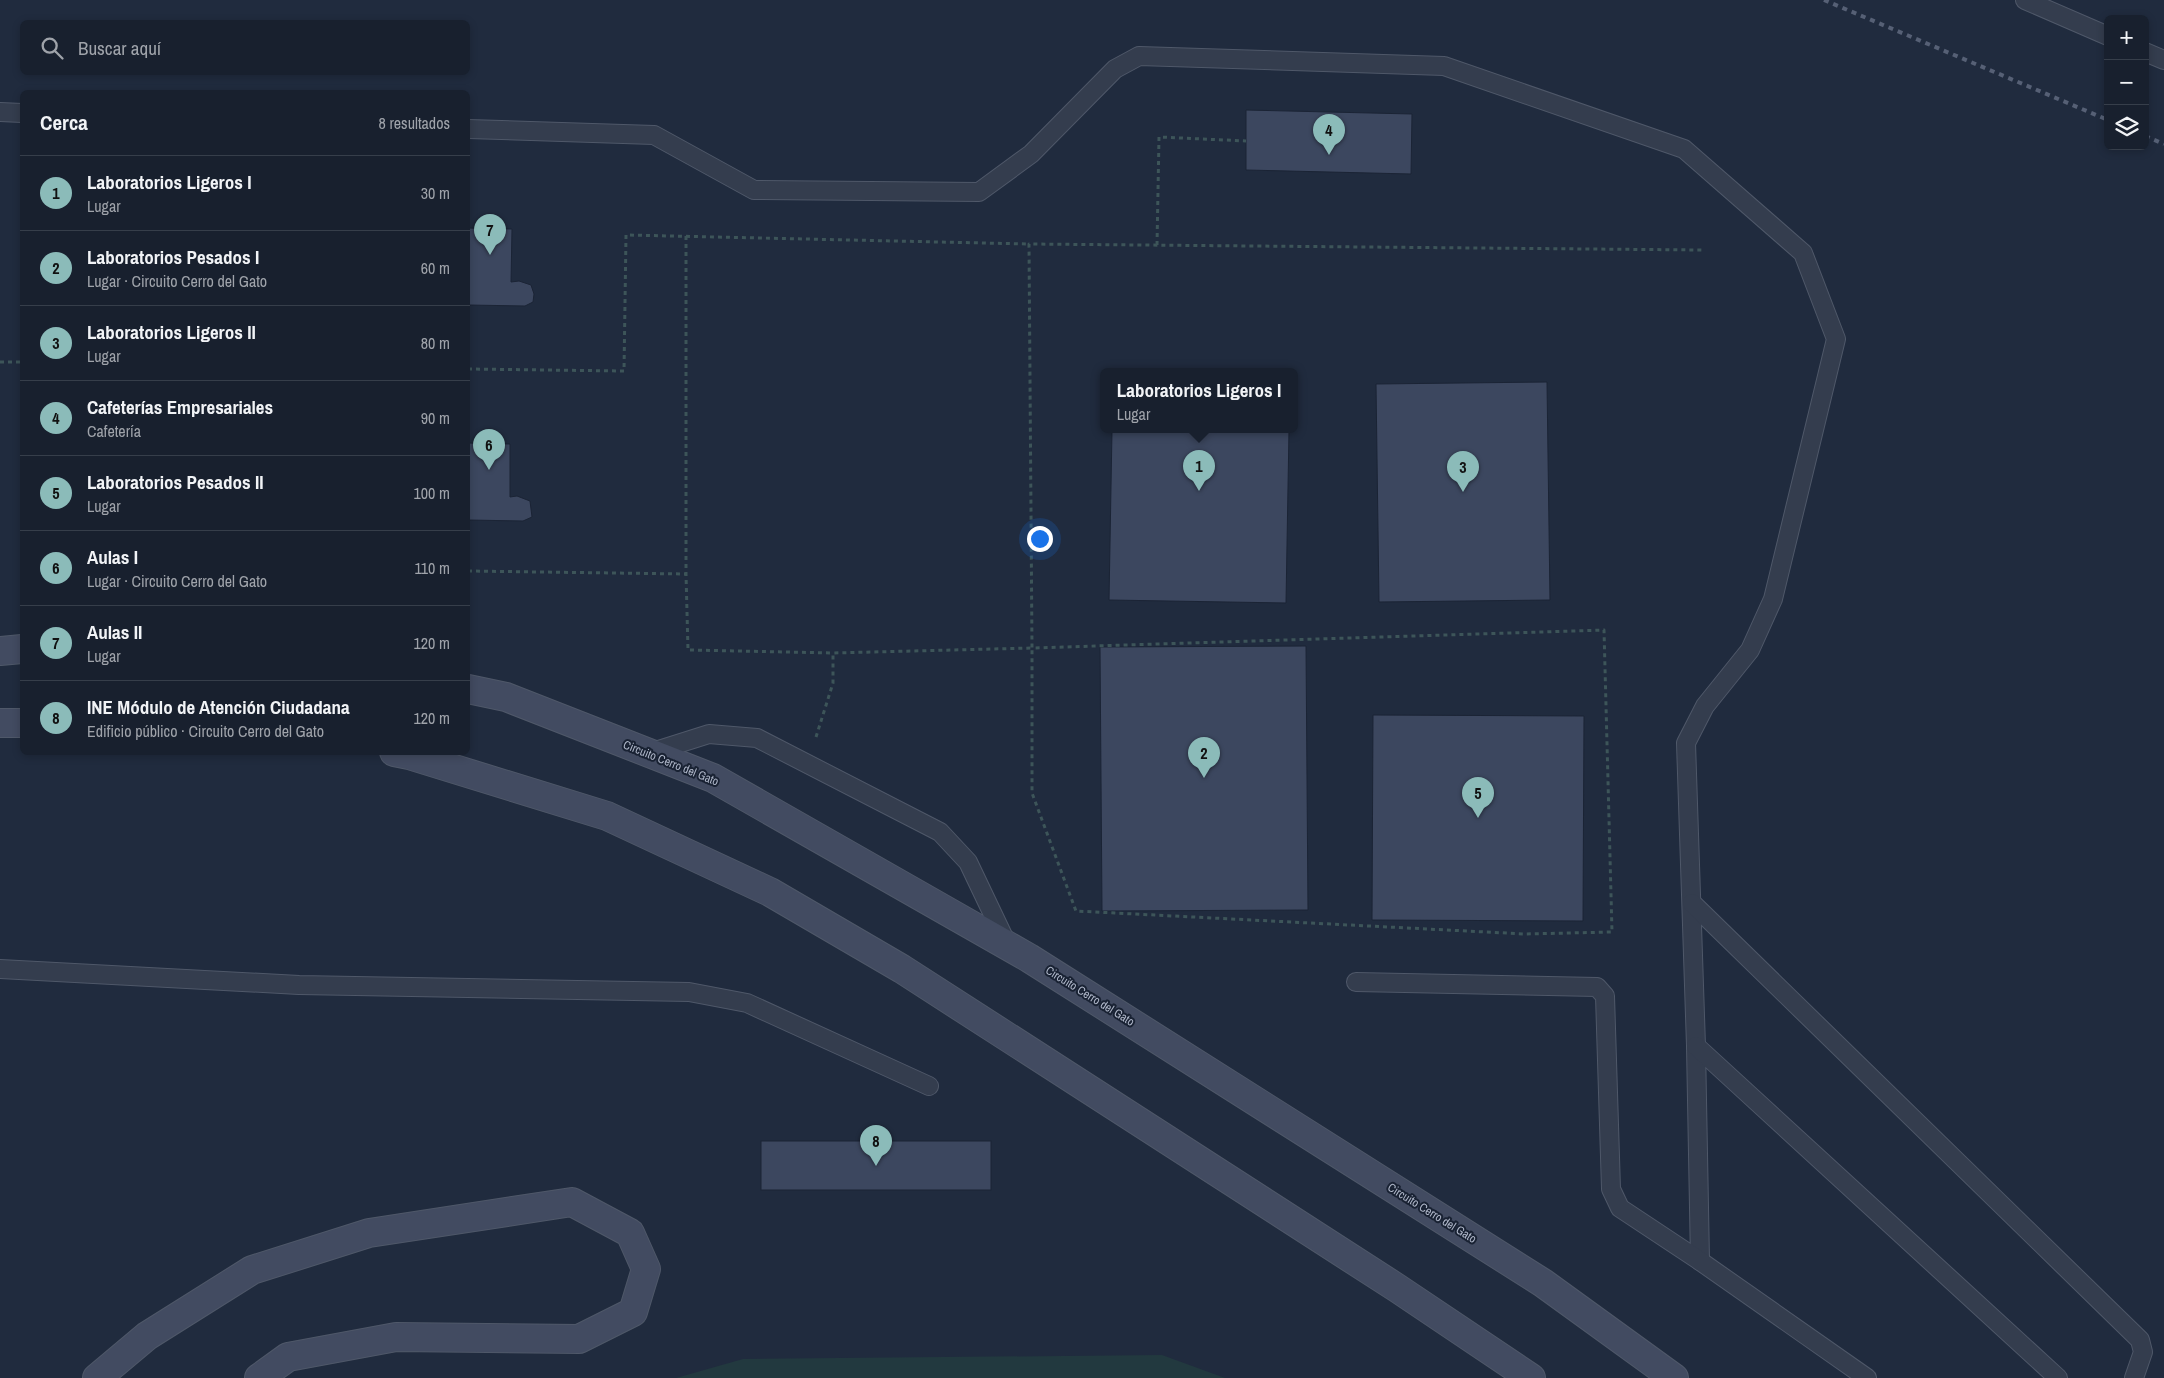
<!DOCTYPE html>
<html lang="es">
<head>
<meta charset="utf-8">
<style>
  body { margin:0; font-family:"Archivo Narrow",sans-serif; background:#252d3a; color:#f1f3f6 }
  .controls { position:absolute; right:15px; top:15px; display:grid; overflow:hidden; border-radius:8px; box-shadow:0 2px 8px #0003 }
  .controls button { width:45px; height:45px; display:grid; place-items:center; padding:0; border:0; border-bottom:1px solid #363e4a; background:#18202e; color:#f1f3f6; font:25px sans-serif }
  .you { position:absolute; left:1039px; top:538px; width:18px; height:18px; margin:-12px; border:4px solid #fff; border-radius:50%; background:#1a73e8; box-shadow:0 0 0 8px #1a73e833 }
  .badge { display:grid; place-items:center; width:32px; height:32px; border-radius:50%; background:#8bbbb9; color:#111; font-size:16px; font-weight:700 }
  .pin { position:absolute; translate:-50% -41px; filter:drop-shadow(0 1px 2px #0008) }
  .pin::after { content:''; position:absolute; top:26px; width:18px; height:15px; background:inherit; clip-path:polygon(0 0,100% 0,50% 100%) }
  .popup { position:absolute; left:1100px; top:368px; width:198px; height:65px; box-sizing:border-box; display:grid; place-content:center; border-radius:8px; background:#18202e; filter:drop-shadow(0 1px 4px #0005); font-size:16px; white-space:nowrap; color:#9fa3aa }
  .popup b { font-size:19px; color:#f1f3f6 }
  .popup::after { content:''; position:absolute; left:50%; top:100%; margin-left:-10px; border:10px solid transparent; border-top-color:#18202e }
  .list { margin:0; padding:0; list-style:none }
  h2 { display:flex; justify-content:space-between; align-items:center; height:65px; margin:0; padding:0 20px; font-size:21px }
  h2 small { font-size:16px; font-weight:400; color:#9fa3aa }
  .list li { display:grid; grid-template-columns:32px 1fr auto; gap:15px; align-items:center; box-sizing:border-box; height:75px; padding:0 20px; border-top:1px solid #363e4a }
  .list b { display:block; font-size:19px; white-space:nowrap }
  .list p { margin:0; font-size:16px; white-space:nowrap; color:#9fa3aa }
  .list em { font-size:16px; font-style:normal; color:#9fa3aa }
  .icon { flex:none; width:28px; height:28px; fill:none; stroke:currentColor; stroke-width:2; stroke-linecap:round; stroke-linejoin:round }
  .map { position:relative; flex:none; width:2164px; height:1378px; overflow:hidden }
  .search { position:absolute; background:#18202e; box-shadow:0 2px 8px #0003; left:20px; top:20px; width:450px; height:55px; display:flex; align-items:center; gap:12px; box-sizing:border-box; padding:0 18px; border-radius:8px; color:#9fa3aa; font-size:19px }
  .panel { position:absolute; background:#18202e; box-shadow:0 2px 8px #0003; left:20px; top:90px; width:450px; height:665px; border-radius:8px }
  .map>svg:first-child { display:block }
  .green { fill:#22393f }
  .building { fill:#3c475f; stroke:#1b2435 }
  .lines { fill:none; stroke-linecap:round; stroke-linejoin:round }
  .lane-casing { stroke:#4f5869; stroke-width:20 }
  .secondary-casing { stroke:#4f5869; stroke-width:30 }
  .path { stroke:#3d5559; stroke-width:3; stroke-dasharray:4 4; stroke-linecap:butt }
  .lane { stroke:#343d4e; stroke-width:18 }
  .secondary { stroke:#424b61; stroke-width:28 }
  .rail { stroke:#566075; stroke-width:4; stroke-dasharray:5 5; stroke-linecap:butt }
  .labels { text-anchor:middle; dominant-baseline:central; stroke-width:4; stroke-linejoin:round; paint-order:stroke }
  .street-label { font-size:12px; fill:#b0b8ca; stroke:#192233 }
</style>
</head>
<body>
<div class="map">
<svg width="2164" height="1378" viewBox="0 0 2164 1378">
  <rect width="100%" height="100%" fill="#202b3e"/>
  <path class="green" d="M1162 1355 1225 1378H676L743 1359Z"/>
  <g class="building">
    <path d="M1246 110 1412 114 1411 174 1246 170Z"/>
    <path d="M468 228 512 229 511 282 519 281 531 285 534 294 533 302 525 306 468 305Z"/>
    <path d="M1547 382 1550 600 1379 602 1376 384Z"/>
    <path d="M1112 430H1289L1286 603 1109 600Z"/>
    <path d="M468 443 510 444V497L517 496 530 501 532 517 523 521 468 520Z"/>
    <path d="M1306 646 1308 910 1102 911 1100 647Z"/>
    <path d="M1373 715 1584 716 1583 921 1372 920Z"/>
    <rect x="761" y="1141" width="230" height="49"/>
  </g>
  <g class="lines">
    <defs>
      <g id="lane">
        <path d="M2025 0 2108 36"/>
        <path d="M2145 52 2164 60"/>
        <path d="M0 112 22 113"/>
        <path d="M468 129 654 135 754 190 979 192 1031 154 1115 69 1139 56 1444 66 1684 149 1803 253 1836 339 1773 599 1750 650 1705 706 1686 743 1696 1046 1700 1261"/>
        <path d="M649 753 709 734 757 738 940 832 968 862 1008 946"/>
        <path d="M1692 903 2140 1340 2143 1352 2134 1378"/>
        <path d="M0 969 299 985 689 992 747 1003 929 1086"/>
        <path d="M1356 982 1597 987 1605 996 1611 1189 1620 1208 1700 1261 1867 1378"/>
        <path d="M1696 1046 2058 1378"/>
      </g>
      <g id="secondary">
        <path d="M0 651 22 649"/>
        <path d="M468 689 506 697 713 778 1029 958 1543 1283 1674 1378"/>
        <path d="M0 723H22"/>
        <path d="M394 752 409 755 607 816 770 892 902 969 1397 1288 1531 1378"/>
        <path d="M97 1378 147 1336 252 1270 369 1233 572 1202 630 1233 646 1269 633 1312 579 1339 396 1337 288 1357 259 1378"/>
      </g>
    </defs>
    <use href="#lane" class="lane-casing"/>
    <use href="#secondary" class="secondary-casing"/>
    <g class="path">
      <path d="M686 236V574L688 650 833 653"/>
      <path d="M1157 245 1159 137 1246 141"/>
      <path d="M0 362H22"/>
      <path d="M468 369 624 371 626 235 1029 244"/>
      <path d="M468 571 686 574"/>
      <path d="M816 737 833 683V653L1032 648V793L1076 911 1525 934 1612 932 1604 630 1032 648 1029 244 1702 250"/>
    </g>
    <use href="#lane" class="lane"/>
    <use href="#secondary" class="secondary"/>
    <g class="rail">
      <path d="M1824 0 2108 120"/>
      <path d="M2145 136 2164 144"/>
    </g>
  </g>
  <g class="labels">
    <g class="street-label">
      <text transform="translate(671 763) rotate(22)">Circuito Cerro del Gato</text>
      <text transform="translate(1090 996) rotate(32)">Circuito Cerro del Gato</text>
      <text transform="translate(1432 1213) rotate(32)">Circuito Cerro del Gato</text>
    </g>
  </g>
</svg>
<div class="controls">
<button>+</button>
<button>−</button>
<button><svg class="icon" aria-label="layers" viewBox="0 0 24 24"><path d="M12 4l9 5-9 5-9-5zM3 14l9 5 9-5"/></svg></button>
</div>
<div class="you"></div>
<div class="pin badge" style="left:1199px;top:491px">1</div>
<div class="popup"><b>Laboratorios Ligeros I</b>Lugar</div>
<div class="pin badge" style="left:1204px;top:778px">2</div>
<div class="pin badge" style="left:1463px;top:492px">3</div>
<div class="pin badge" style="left:1329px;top:155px">4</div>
<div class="pin badge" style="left:1478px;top:818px">5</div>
<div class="pin badge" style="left:489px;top:470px">6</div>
<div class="pin badge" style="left:490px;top:255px">7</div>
<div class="pin badge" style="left:876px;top:1166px">8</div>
<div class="search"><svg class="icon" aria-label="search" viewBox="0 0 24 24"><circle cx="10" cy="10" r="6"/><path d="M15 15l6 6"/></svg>Buscar aquí</div>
<section class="panel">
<h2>Cerca<small>8 resultados</small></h2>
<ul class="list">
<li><span class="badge">1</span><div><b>Laboratorios Ligeros I</b><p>Lugar</p></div><em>30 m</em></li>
<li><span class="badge">2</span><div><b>Laboratorios Pesados I</b><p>Lugar · Circuito Cerro del Gato</p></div><em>60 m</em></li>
<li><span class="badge">3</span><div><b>Laboratorios Ligeros II</b><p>Lugar</p></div><em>80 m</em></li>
<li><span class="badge">4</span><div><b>Cafeterías Empresariales</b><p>Cafetería</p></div><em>90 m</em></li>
<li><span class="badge">5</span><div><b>Laboratorios Pesados II</b><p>Lugar</p></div><em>100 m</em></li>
<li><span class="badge">6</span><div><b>Aulas I</b><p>Lugar · Circuito Cerro del Gato</p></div><em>110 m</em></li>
<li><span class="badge">7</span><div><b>Aulas II</b><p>Lugar</p></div><em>120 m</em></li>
<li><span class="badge">8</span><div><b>INE Módulo de Atención Ciudadana</b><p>Edificio público · Circuito Cerro del Gato</p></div><em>120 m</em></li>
</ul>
</section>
</div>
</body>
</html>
